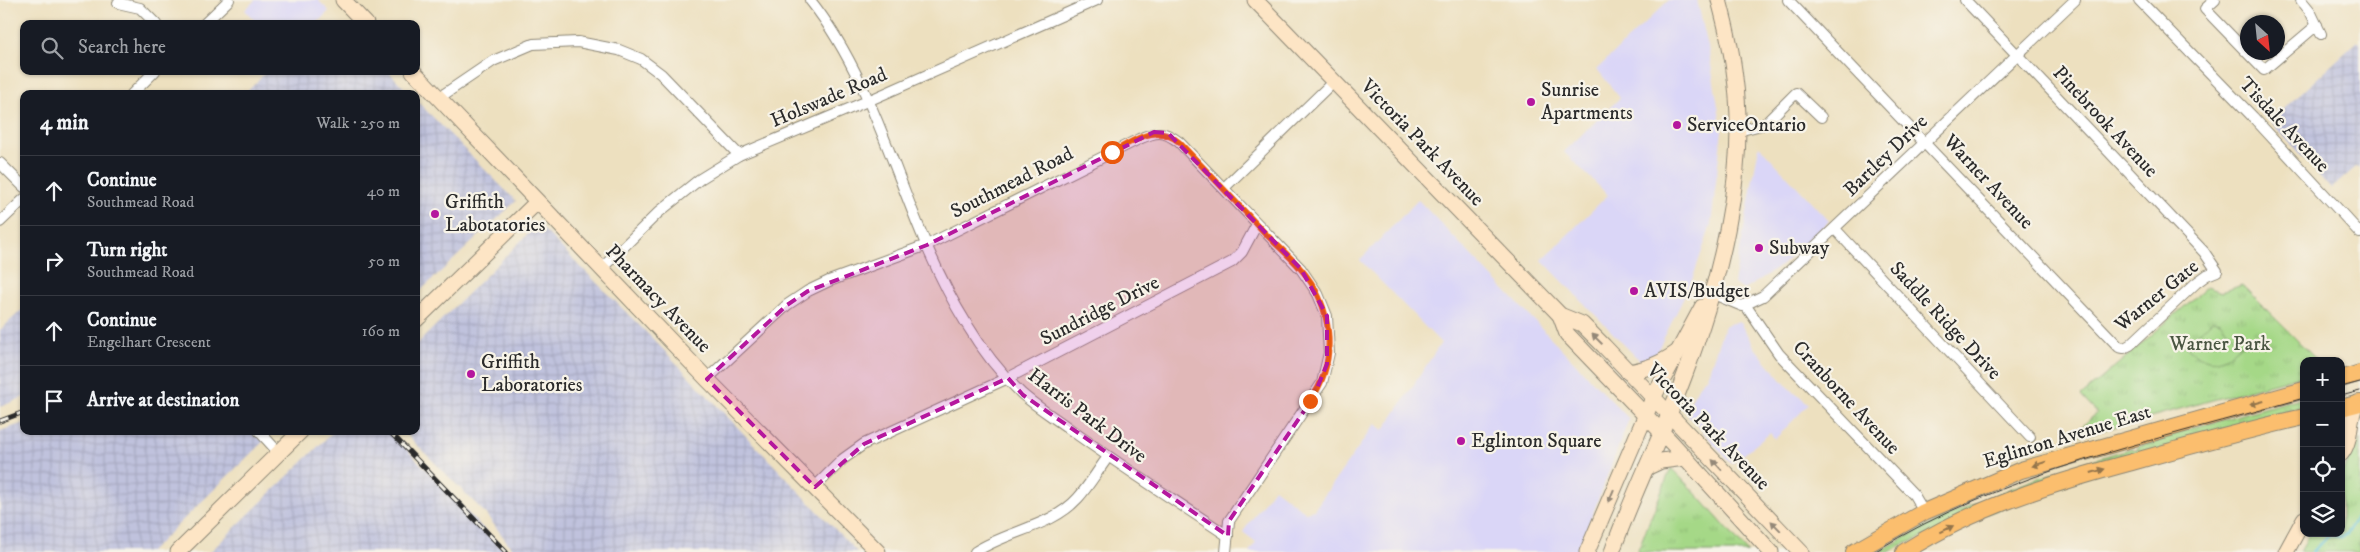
<!DOCTYPE html>
<html lang="en">
<head>
<meta charset="utf-8">
<style>
  body { margin:0; font-family:"IM FELL DW Pica",serif; background:#242831; color:#f1f3f6 }
  .controls { position:absolute; right:15px; bottom:15px; display:grid; overflow:hidden; border-radius:10px; box-shadow:0 1px 4px #0004 }
  .controls button { width:45px; height:45px; display:grid; place-items:center; padding:0; border:0; border-bottom:1px solid #363941; background:#171b24; color:#f1f3f6; font:25px sans-serif }
  .compass { position:absolute; left:2240px; top:15px; width:45px; height:45px; border-radius:50%; background:#171b24; box-shadow:0 1px 4px #0004; rotate:153deg }
  .stop { position:absolute; width:15px; height:15px; margin:-11px; border:4px solid #ea580c; border-radius:50%; background:#fff }
  .stop.end { background:#ea580c; border-color:#fff; box-shadow:0 1px 5px #0008 }
  .list { margin:0; padding:0; list-style:none }
  h2 { display:flex; justify-content:space-between; align-items:center; height:65px; margin:0; padding:0 20px; font-size:21px }
  h2 small { font-size:16px; font-weight:400; color:#9ea1a6 }
  .list li { display:grid; grid-template-columns:32px 1fr auto; gap:15px; align-items:center; box-sizing:border-box; height:70px; padding:0 20px; border-top:1px solid #363941 }
  .list b { display:block; font-size:19px; white-space:nowrap }
  .list p { margin:0; font-size:16px; white-space:nowrap; color:#9ea1a6 }
  .list em { font-size:16px; font-style:normal; color:#9ea1a6 }
  .icon { flex:none; width:28px; height:28px; fill:none; stroke:currentColor; stroke-width:2; stroke-linecap:round; stroke-linejoin:round }
  .map { position:relative; flex:none; width:2360px; height:552px; overflow:hidden }
  .search { position:absolute; background:#171b24; box-shadow:0 1px 4px #0004; left:20px; top:20px; width:400px; height:55px; display:flex; align-items:center; gap:12px; box-sizing:border-box; padding:0 18px; border-radius:10px; color:#9ea1a6; font-size:19px }
  .panel { position:absolute; background:#171b24; box-shadow:0 1px 4px #0004; left:20px; top:90px; width:400px; height:345px; border-radius:10px }
  .map>svg:first-child { display:block }
  .built { fill:#dad6f7 }
  .industrial { fill:url(#industrial-grid) }
  .grass { fill:url(#grass-tufts); stroke:#688259 }
  .garden { fill:#a5d887; stroke:#688259 }
  .lines { fill:none; stroke-linecap:round; stroke-linejoin:round }
  .stream { stroke:#5cc2d9; stroke-width:3 }
  .street-casing { stroke:#8c8675; stroke-width:12 }
  .secondary-casing { stroke:#8c8675; stroke-width:17 }
  .primary-casing { stroke:#8c8675; stroke-width:18 }
  .street { stroke:#fff; stroke-width:10 }
  .secondary { stroke:#fde5c5; stroke-width:15 }
  .primary { stroke:#fbbe6e; stroke-width:16 }
  .tram { stroke:#2b2b2b; stroke-width:1 }
  .rail-casing { stroke:#2b2b2b; stroke-width:5 }
  .rail { stroke:#f7f3e8; stroke-width:3; stroke-dasharray:9; stroke-linecap:butt }
  .oneway { fill:#948878 }
  .oneway2 { fill:#93744c }
  .route { stroke:#ea580c; stroke-width:6 }
  .marked { fill:#b5179e; fill-opacity:0.2; stroke:#b5179e; stroke-width:4; stroke-dasharray:10 6; stroke-linejoin:round }
  .poi-dot { fill:#b5179e; stroke:#f7f3e8; stroke-width:2 }
  .labels { text-anchor:middle; dominant-baseline:central; stroke-width:4.5; stroke-linejoin:round; paint-order:stroke }
  .poi-label { font-size:20px; fill:#2b2b2b; stroke:#f7f3e8; text-anchor:start }
  .street-label { font-size:20px; fill:#2b2b2b; stroke:#f7f3e8 }
  .park-label { font-size:20px; fill:#4a5642; stroke:#f7f3e8 }
</style>
</head>
<body>
<div class="map">
<svg width="2360" height="552" viewBox="0 0 2360 552">
  <defs>
    <pattern id="industrial-grid" width="8" height="8" patternUnits="userSpaceOnUse" patternTransform="scale(1.25)"><rect width="8" height="8" fill="#c0c2dd"/><path d="M0 4h8M4 0v8" fill="none" stroke="#a5a7be"/></pattern>
    <pattern id="grass-tufts" width="24" height="20" patternUnits="userSpaceOnUse" patternTransform="scale(1.25)"><rect width="24" height="20" fill="#a5d887"/><path d="M3 7l-1-3M5 7V3M7 7l1-3M15 17l-1-3M17 17v-4M19 17l1-3" fill="none" stroke="#8eba75"/></pattern>
  </defs>
  <rect width="100%" height="100%" fill="#f7f3e8"/>
  <filter id="ink" filterUnits="userSpaceOnUse"><feTurbulence type="fractalNoise" baseFrequency=".02" numOctaves="2"/><feDisplacementMap in="SourceGraphic" scale="10" xChannelSelector="R" yChannelSelector="G"/><feConvolveMatrix kernelMatrix="1 2 1 2 8 2 1 2 1" color-interpolation-filters="sRGB"/></filter>
  <filter id="wash" filterUnits="userSpaceOnUse"><feTurbulence type="fractalNoise" baseFrequency=".0096" numOctaves="4" result="noise"/><feDisplacementMap in="SourceGraphic" scale="20" xChannelSelector="R" yChannelSelector="G"/><feGaussianBlur stdDeviation="1.12" result="paint"/><feColorMatrix in="noise" values="0 0 0 0 0 0 0 0 0 0 0 0 0 0 0 0 0 1.4 0 .05"/><feComposite in="paint" operator="in"/></filter>
  <g filter="url(#wash)">
    <rect width="100%" height="100%" fill="#ede0bf"/>
    <g class="built">
      <path d="M255 0H318L329 11 316 24H258L245 10Z"/>
      <path d="M1669 0H1697L1708 47 1722 130 1711 225 1691 283 1654 358 1643 364 1542 260 1608 195 1564 152 1620 98 1597 69Z"/>
      <path d="M1759 146 1829 221 1782 265 1744 290 1734 284Z"/>
      <path d="M1418 200 1629 419 1578 552H1249L1256 542 1243 532 1274 488 1305 512 1314 510 1375 424 1384 430 1441 343 1360 260Z"/>
      <path d="M1736 322 1740 323 1755 348 1785 384 1809 404 1775 439 1770 433 1732 464 1688 415 1690 402 1701 382 1707 377 1723 330 1726 325Z"/>
    </g>
    <g class="industrial">
      <path d="M2358 41 2360 43V168L2357 166 2331 189 2270 121Z"/>
      <path d="M267 71H388L410 94H245Z"/>
      <path d="M416 100 516 201 416 295Z"/>
      <path d="M538 224 656 342 857 552H515L484 512 403 431H416V345Z"/>
      <path d="M24 308V397L0 407V330Z"/>
      <path d="M24 423V431H274L150 552H0V431Z"/>
      <path d="M334 431H389L506 552H210Z"/>
    </g>
    <g class="grass">
      <path d="M2242 285 2318 361H2304V375L2081 436 2078 430 2097 413 2081 396 2207 287 2222 292Z"/>
      <path d="M2304 397V407L2197 436 1899 546 1889 552H1879C1957 507 2041 474 2133 448L2134 450 2138 449V447L2161 440 2160 437Z"/>
      <path d="M2360 439V552H2300L2310 533H2341V474Z"/>
      <path d="M1671 468C1698 494 1722 524 1748 552H1637Z"/>
    </g>
    <path class="garden" d="M2212 320 2220 322 2241 345C2219 365 2208 366 2186 346Z"/>
    <g class="lines">
      <path class="stream" d="M2313 552 2327 537 2331 535 2341 537 2347 534 2360 512"/>
    </g>
  </g>
  <g filter="url(#ink)">
    <g class="lines">
      <defs>
        <g id="street">
          <path d="M810 0C884 93 903 222 966 323 981 348 1001 374 1022 394 1037 407 1055 418 1071 430 1122 467 1176 501 1228 536"/>
          <path d="M1788 0 2119 347 2124 348 2130 345 2196 283 2207 275 2217 271 2204 252 1965 0"/>
          <path d="M2139 0 2253 117 2360 233"/>
          <path d="M2215 0 2205 9 2264 70 2317 25"/>
          <path d="M2301 0 2310 11 2321 34"/>
          <path d="M118 3 140 8 156 24"/>
          <path d="M204 24 229 0"/>
          <path d="M132 94 155 71"/>
          <path d="M440 97 493 61 533 44 578 42 619 50 641 59 661 74 739 155"/>
          <path d="M1738 131 1765 124 1796 93 1821 117"/>
          <path d="M0 163 24 187"/>
          <path d="M1224 188 1334 81"/>
          <path d="M0 222 24 199"/>
          <path d="M1835 229 2030 437"/>
          <path d="M601 269 659 212 700 179 739 155 877 97 1097 0"/>
          <path d="M1711 293 1742 306 1763 296 2075 0"/>
          <path d="M1746 306 1779 354 1914 495 1924 512"/>
          <path d="M707 379 787 305 808 291 829 281 927 245 1139 139C1157 131 1163 130 1179 142L1301 269 1318 294 1327 316 1329 353 1322 383 1229 521 1226 552"/>
          <path d="M259 431 279 453"/>
          <path d="M815 487 843 459 864 444 1008 378 1232 262 1242 252 1257 224"/>
          <path d="M975 552C1006 531 1052 527 1078 498 1089 486 1098 470 1108 457"/>
        </g>
        <g id="secondary">
          <path d="M343 0 366 24"/>
          <path d="M1255 0 1560 315 1582 324 1604 346 1801 552"/>
          <path d="M413 71 707 379 878 552"/>
          <path d="M1560 315 1567 334 1672 443 1771 552"/>
          <path d="M416 320 537 202"/>
          <path d="M1628 372C1647 369 1660 364 1676 353"/>
          <path d="M2341 454C2353 439 2347 419 2357 403"/>
          <path d="M1646 468 1661 461 1685 458"/>
          <path d="M178 552 301 431"/>
          <path d="M1587 552 1653 398 1702 307"/>
          <path d="M1612 552C1633 493 1662 436 1684 377 1718 287 1748 174 1735 78 1732 51 1726 26 1719 0"/>
          <path d="M2286 552 2304 519"/>
        </g>
        <g id="primary">
          <path d="M2341 379 2360 373"/>
          <path d="M2341 408 2360 403"/>
          <path d="M1854 552 1924 512 2021 470 2304 390"/>
          <path d="M1904 552C1973 508 2053 483 2132 462 2189 446 2246 430 2304 417"/>
        </g>
      </defs>
      <use href="#street" class="street-casing"/>
      <use href="#secondary" class="secondary-casing"/>
      <use href="#primary" class="primary-casing"/>
      <use href="#street" class="street"/>
      <use href="#secondary" class="secondary"/>
      <use href="#primary" class="primary"/>
      <g class="tram">
        <path d="M2341 387 2360 382"/>
        <path d="M2341 396 2360 391"/>
        <path d="M1874 552C2006 471 2157 440 2304 398"/>
      </g>
      <defs>
        <g id="rail">
          <path d="M0 421 24 412"/>
          <path d="M389 431 506 552"/>
        </g>
      </defs>
      <use href="#rail" class="rail-casing"/>
      <use href="#rail" class="rail"/>
    </g>
    <defs><path id="oneway-solid" d="M-6-.8H1V-3.2L6.5 0L1 3.2V.8H-6Z" transform="scale(1.25)"/></defs>
    <g class="oneway">
      <use href="#oneway-solid" transform="translate(1597 339) rotate(-135)"/>
      <use href="#oneway-solid" transform="translate(1717 465) rotate(-133)"/>
      <use href="#oneway-solid" transform="translate(1611 496) rotate(113)"/>
      <use href="#oneway-solid" transform="translate(1776 526) rotate(-134)"/>
    </g>
    <g class="oneway2">
      <use href="#oneway-solid" transform="translate(2257 403) rotate(165)"/>
      <use href="#oneway-solid" transform="translate(2039 464) rotate(163)"/>
      <use href="#oneway-solid" transform="translate(2098 471) rotate(-16)"/>
      <use href="#oneway-solid" transform="translate(1947 529) rotate(-27)"/>
    </g>
  </g>
  <g class="lines" filter="url(#ink)">
    <path class="route" d="M1112 152C1136 140 1155 123 1179 142 1207 171 1235 201 1263 231 1275 244 1289 255 1300 268 1333 305 1339 361 1310 401"/>
  </g>
  <path class="marked" d="M1154 132 1168 133 1301 269 1327 316V364L1313 398 1229 521 1228 536 1023 395 1008 378 864 444 815 487 707 379 787 305 808 291 927 245Z"/>
  <g class="poi-dot">
    <circle cx="1531" cy="102" r="5"/>
    <circle cx="1677" cy="125" r="5"/>
    <circle cx="435" cy="214" r="5"/>
    <circle cx="1759" cy="248" r="5"/>
    <circle cx="1634" cy="291" r="5"/>
    <circle cx="471" cy="374" r="5"/>
    <circle cx="1461" cy="441" r="5"/>
  </g>
  <g class="labels">
    <g class="poi-label">
      <text x="1541" y="90">Sunrise<tspan x="1541" dy="23">Apartments</tspan></text>
      <text x="1687" y="125">ServiceOntario</text>
      <text x="445" y="202">Griffith<tspan x="445" dy="23">Labotatories</tspan></text>
      <text x="1769" y="248">Subway</text>
      <text x="1644" y="291">AVIS/Budget</text>
      <text x="481" y="362">Griffith<tspan x="481" dy="23">Laboratories</tspan></text>
      <text x="1471" y="441">Eglinton Square</text>
    </g>
    <g class="street-label">
      <text transform="translate(829 98) rotate(-23)">Holswade Road</text>
      <text transform="translate(2105 122) rotate(47)">Pinebrook Avenue</text>
      <text transform="translate(2284 125) rotate(47)">Tisdale Avenue</text>
      <text transform="translate(1422 143) rotate(46)">Victoria Park Avenue</text>
      <text transform="translate(1886 156) rotate(-44)">Bartley Drive</text>
      <text transform="translate(1988 182) rotate(47)">Warner Avenue</text>
      <text transform="translate(1012 183) rotate(-27)">Southmead Road</text>
      <text transform="translate(2157 296) rotate(-39)">Warner Gate</text>
      <text transform="translate(658 299) rotate(46)">Pharmacy Avenue</text>
      <text transform="translate(1100 311) rotate(-27)">Sundridge Drive</text>
      <text transform="translate(1945 321) rotate(47)">Saddle Ridge Drive</text>
      <text transform="translate(1846 398) rotate(47)">Cranborne Avenue</text>
      <text transform="translate(1087 416) rotate(37)">Harris Park Drive</text>
      <text transform="translate(1708 427) rotate(46)">Victoria Park Avenue</text>
      <text transform="translate(2067 437) rotate(-17)">Eglinton Avenue East</text>
    </g>
    <g class="park-label">
      <text x="2220" y="344">Warner Park</text>
    </g>
  </g>
</svg>
<div class="controls">
<button>+</button>
<button>−</button>
<button><svg class="icon" aria-label="locate" viewBox="0 0 24 24"><circle cx="12" cy="12" r="6"/><path d="M12 2v4M12 18v4M2 12h4M18 12h4"/></svg></button>
<button><svg class="icon" aria-label="layers" viewBox="0 0 24 24"><path d="M12 4l9 5-9 5-9-5zM3 14l9 5 9-5"/></svg></button>
</div>
<svg class="compass" viewBox="-18 -18 36 36"><path d="M0-13l5 13h-10z" fill="#e53935"/><path d="M0 13l5-13h-10z" fill="#9ea1a6"/></svg>
<div class="stop" style="left:1112px;top:152px"></div>
<div class="stop end" style="left:1310px;top:401px"></div>
<div class="search"><svg class="icon" aria-label="search" viewBox="0 0 24 24"><circle cx="10" cy="10" r="6"/><path d="M15 15l6 6"/></svg>Search here</div>
<section class="panel">
<h2>4 min<small>Walk · 250 m</small></h2>
<ul class="list">
<li><svg class="icon" aria-label="ahead" viewBox="0 0 24 24"><path d="M12 20V5M6 11l6-6 6 6"/></svg><div><b>Continue</b><p>Southmead Road</p></div><em>40 m</em></li>
<li><svg class="icon" aria-label="right" viewBox="0 0 24 24"><path d="M7 20v-9h11M14 6l5 5-5 5"/></svg><div><b>Turn right</b><p>Southmead Road</p></div><em>50 m</em></li>
<li><svg class="icon" aria-label="ahead" viewBox="0 0 24 24"><path d="M12 20V5M6 11l6-6 6 6"/></svg><div><b>Continue</b><p>Engelhart Crescent</p></div><em>160 m</em></li>
<li><svg class="icon" aria-label="arrive" viewBox="0 0 24 24"><path d="M6 21V4h12l-3 4 3 4H6"/></svg><div><b>Arrive at destination</b></div></li>
</ul>
</section>
</div>
</body>
</html>
